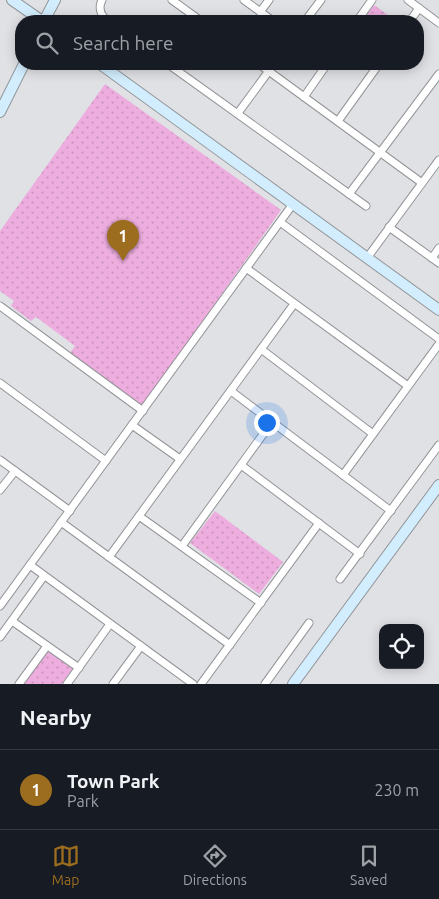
<!DOCTYPE html>
<html lang="en">
<head>
<meta charset="utf-8">
<style>
  body { margin:0; font-family:Ubuntu,sans-serif; background:#242831; color:#f1f3f6 }
  .controls { position:absolute; right:15px; bottom:15px; display:grid; overflow:hidden; border-radius:10px; box-shadow:0 2px 12px #0003 }
  .controls button { width:45px; height:45px; display:grid; place-items:center; padding:0; border:0; border-bottom:1px solid #363941; background:#171b24; color:#f1f3f6; font:25px sans-serif }
  .you { position:absolute; left:266px; top:422px; width:18px; height:18px; margin:-12px; border:4px solid #fff; border-radius:50%; background:#1a73e8; box-shadow:0 0 0 8px #1a73e833 }
  .badge { display:grid; place-items:center; width:32px; height:32px; border-radius:50%; background:#9c6d1f; color:#fff; font-size:16px; font-weight:700 }
  .pin { position:absolute; translate:-50% -41px; filter:drop-shadow(0 1px 2px #0008) }
  .pin::after { content:''; position:absolute; top:26px; width:18px; height:15px; background:inherit; clip-path:polygon(0 0,100% 0,50% 100%) }
  .list { margin:0; padding:0; list-style:none }
  h2 { display:flex; justify-content:space-between; align-items:center; height:65px; margin:0; padding:0 20px; font-size:21px }
  h2 small { font-size:16px; font-weight:400; color:#9ea1a6 }
  .list li { display:grid; grid-template-columns:32px 1fr auto; gap:15px; align-items:center; box-sizing:border-box; height:80px; padding:0 20px; border-top:1px solid #363941 }
  .list b { display:block; font-size:19px; white-space:nowrap }
  .list p { margin:0; font-size:16px; white-space:nowrap; color:#9ea1a6 }
  .list em { font-size:16px; font-style:normal; color:#9ea1a6 }
  .icon { flex:none; width:28px; height:28px; fill:none; stroke:currentColor; stroke-width:2; stroke-linecap:round; stroke-linejoin:round }
  .map { position:relative; flex:none; width:439px; height:684px; overflow:hidden }
  .search { position:absolute; background:#171b24; box-shadow:0 2px 12px #0003; left:15px; right:15px; top:15px; height:55px; display:flex; align-items:center; gap:12px; box-sizing:border-box; padding:0 18px; border-radius:20px; color:#9ea1a6; font-size:19px }
  .sheet { height:145px; background:#171b24 }
  nav { display:flex; justify-content:space-around; align-items:center; box-sizing:border-box; height:70px; border-top:1px solid #363941; background:#171b24; font-size:14px; color:#9ea1a6 }
  nav a { display:grid; justify-items:center; gap:2px }
  nav .on { color:#9c6d1f }
  .map>svg:first-child { display:block }
  .park { fill:url(#park-dots) }
  .lines { fill:none; stroke-linecap:round; stroke-linejoin:round }
  .street-casing { stroke:#939598; stroke-width:9 }
  .secondary-casing { stroke:#939598; stroke-width:12 }
  .street { stroke:#fff; stroke-width:7 }
  .secondary { stroke:#d2eefe; stroke-width:10 }
</style>
</head>
<body>
<div class="map">
<svg width="439" height="684" viewBox="0 0 439 684">
  <defs>
    <pattern id="park-dots" width="8" height="8" patternUnits="userSpaceOnUse" patternTransform="scale(1.25)"><rect width="8" height="8" fill="#edadde"/><path d="M2 2h.1M6 6h.1" fill="none" stroke="#ca94bd" stroke-width="1.8" stroke-linecap="round"/></pattern>
  </defs>
  <rect width="100%" height="100%" fill="#e0e1e5"/>
  <g class="park">
    <path d="M374 5 396 21H362Z"/>
    <path d="M105 84 281 210 142 407 70 353 75 346 36 317 31 321 11 306 14 301 0 291V231Z"/>
    <path d="M215 511 283 562 259 594 190 543Z"/>
    <path d="M47 650 73 669 62 684H23Z"/>
  </g>
  <g class="lines">
    <defs>
      <g id="street">
        <path d="M102 0C98 8 101 16 108 21"/>
        <path d="M172 0 201 21"/>
        <path d="M244 0 273 21"/>
        <path d="M408 0 439 23"/>
        <path d="M260 12 269 0"/>
        <path d="M305 21 321 0"/>
        <path d="M357 21 372 0"/>
        <path d="M410 21 419 8"/>
        <path d="M168 64 366 206"/>
        <path d="M259 64 422 183"/>
        <path d="M304 97 327 64"/>
        <path d="M238 113 274 64"/>
        <path d="M338 121 379 64"/>
        <path d="M349 194 439 74"/>
        <path d="M280 222 439 339"/>
        <path d="M389 227 439 263"/>
        <path d="M367 258 439 160"/>
        <path d="M432 258 439 248"/>
        <path d="M246 268 408 386"/>
        <path d="M0 306 143 411"/>
        <path d="M261 349 373 434"/>
        <path d="M0 383 106 461"/>
        <path d="M231 391 391 511"/>
        <path d="M132 425 180 459"/>
        <path d="M0 460 70 511"/>
        <path d="M241 465 360 554"/>
        <path d="M343 475 439 344"/>
        <path d="M0 490 15 471"/>
        <path d="M139 516 261 603"/>
        <path d="M61 522 230 645"/>
        <path d="M182 546 272 422"/>
        <path d="M109 557 294 304"/>
        <path d="M30 565 193 684"/>
        <path d="M340 579 439 445"/>
        <path d="M0 606 293 204"/>
        <path d="M12 621 79 668"/>
        <path d="M0 637 44 576"/>
        <path d="M19 684 47 646"/>
        <path d="M67 684 110 624"/>
        <path d="M113 684 141 646"/>
        <path d="M201 684 319 523"/>
        <path d="M265 684 309 623"/>
      </g>
      <g id="secondary">
        <path d="M12 0 42 21"/>
        <path d="M44 21 55 0"/>
        <path d="M100 64 439 310"/>
        <path d="M0 112 24 64"/>
        <path d="M293 684 439 485"/>
      </g>
    </defs>
    <use href="#street" class="street-casing"/>
    <use href="#secondary" class="secondary-casing"/>
    <use href="#street" class="street"/>
    <use href="#secondary" class="secondary"/>
  </g>
</svg>
<div class="controls">
<button><svg class="icon" aria-label="locate" viewBox="0 0 24 24"><circle cx="12" cy="12" r="6"/><path d="M12 2v4M12 18v4M2 12h4M18 12h4"/></svg></button>
</div>
<div class="you"></div>
<div class="pin badge" style="left:123px;top:261px">1</div>
<div class="search"><svg class="icon" aria-label="search" viewBox="0 0 24 24"><circle cx="10" cy="10" r="6"/><path d="M15 15l6 6"/></svg>Search here</div>
</div>
<section class="sheet">
<h2>Nearby<small></small></h2>
<ul class="list">
<li><span class="badge">1</span><div><b>Town Park</b><p>Park</p></div><em>230 m</em></li>
</ul>
</section>
<nav>
<a class="on"><svg class="icon" aria-label="map" viewBox="0 0 24 24"><path d="M3 6l6-2 6 2 6-2v14l-6 2-6-2-6 2zM9 4v14M15 6v14"/></svg>Map</a>
<a><svg class="icon" aria-label="directions" viewBox="0 0 24 24"><path d="M12 3l9 9-9 9-9-9zM9 14v-3h6M13 9l2 2-2 2"/></svg>Directions</a>
<a><svg class="icon" aria-label="saved" viewBox="0 0 24 24"><path d="M7 4h10v16l-5-4-5 4z"/></svg>Saved</a>
</nav>
</body>
</html>
